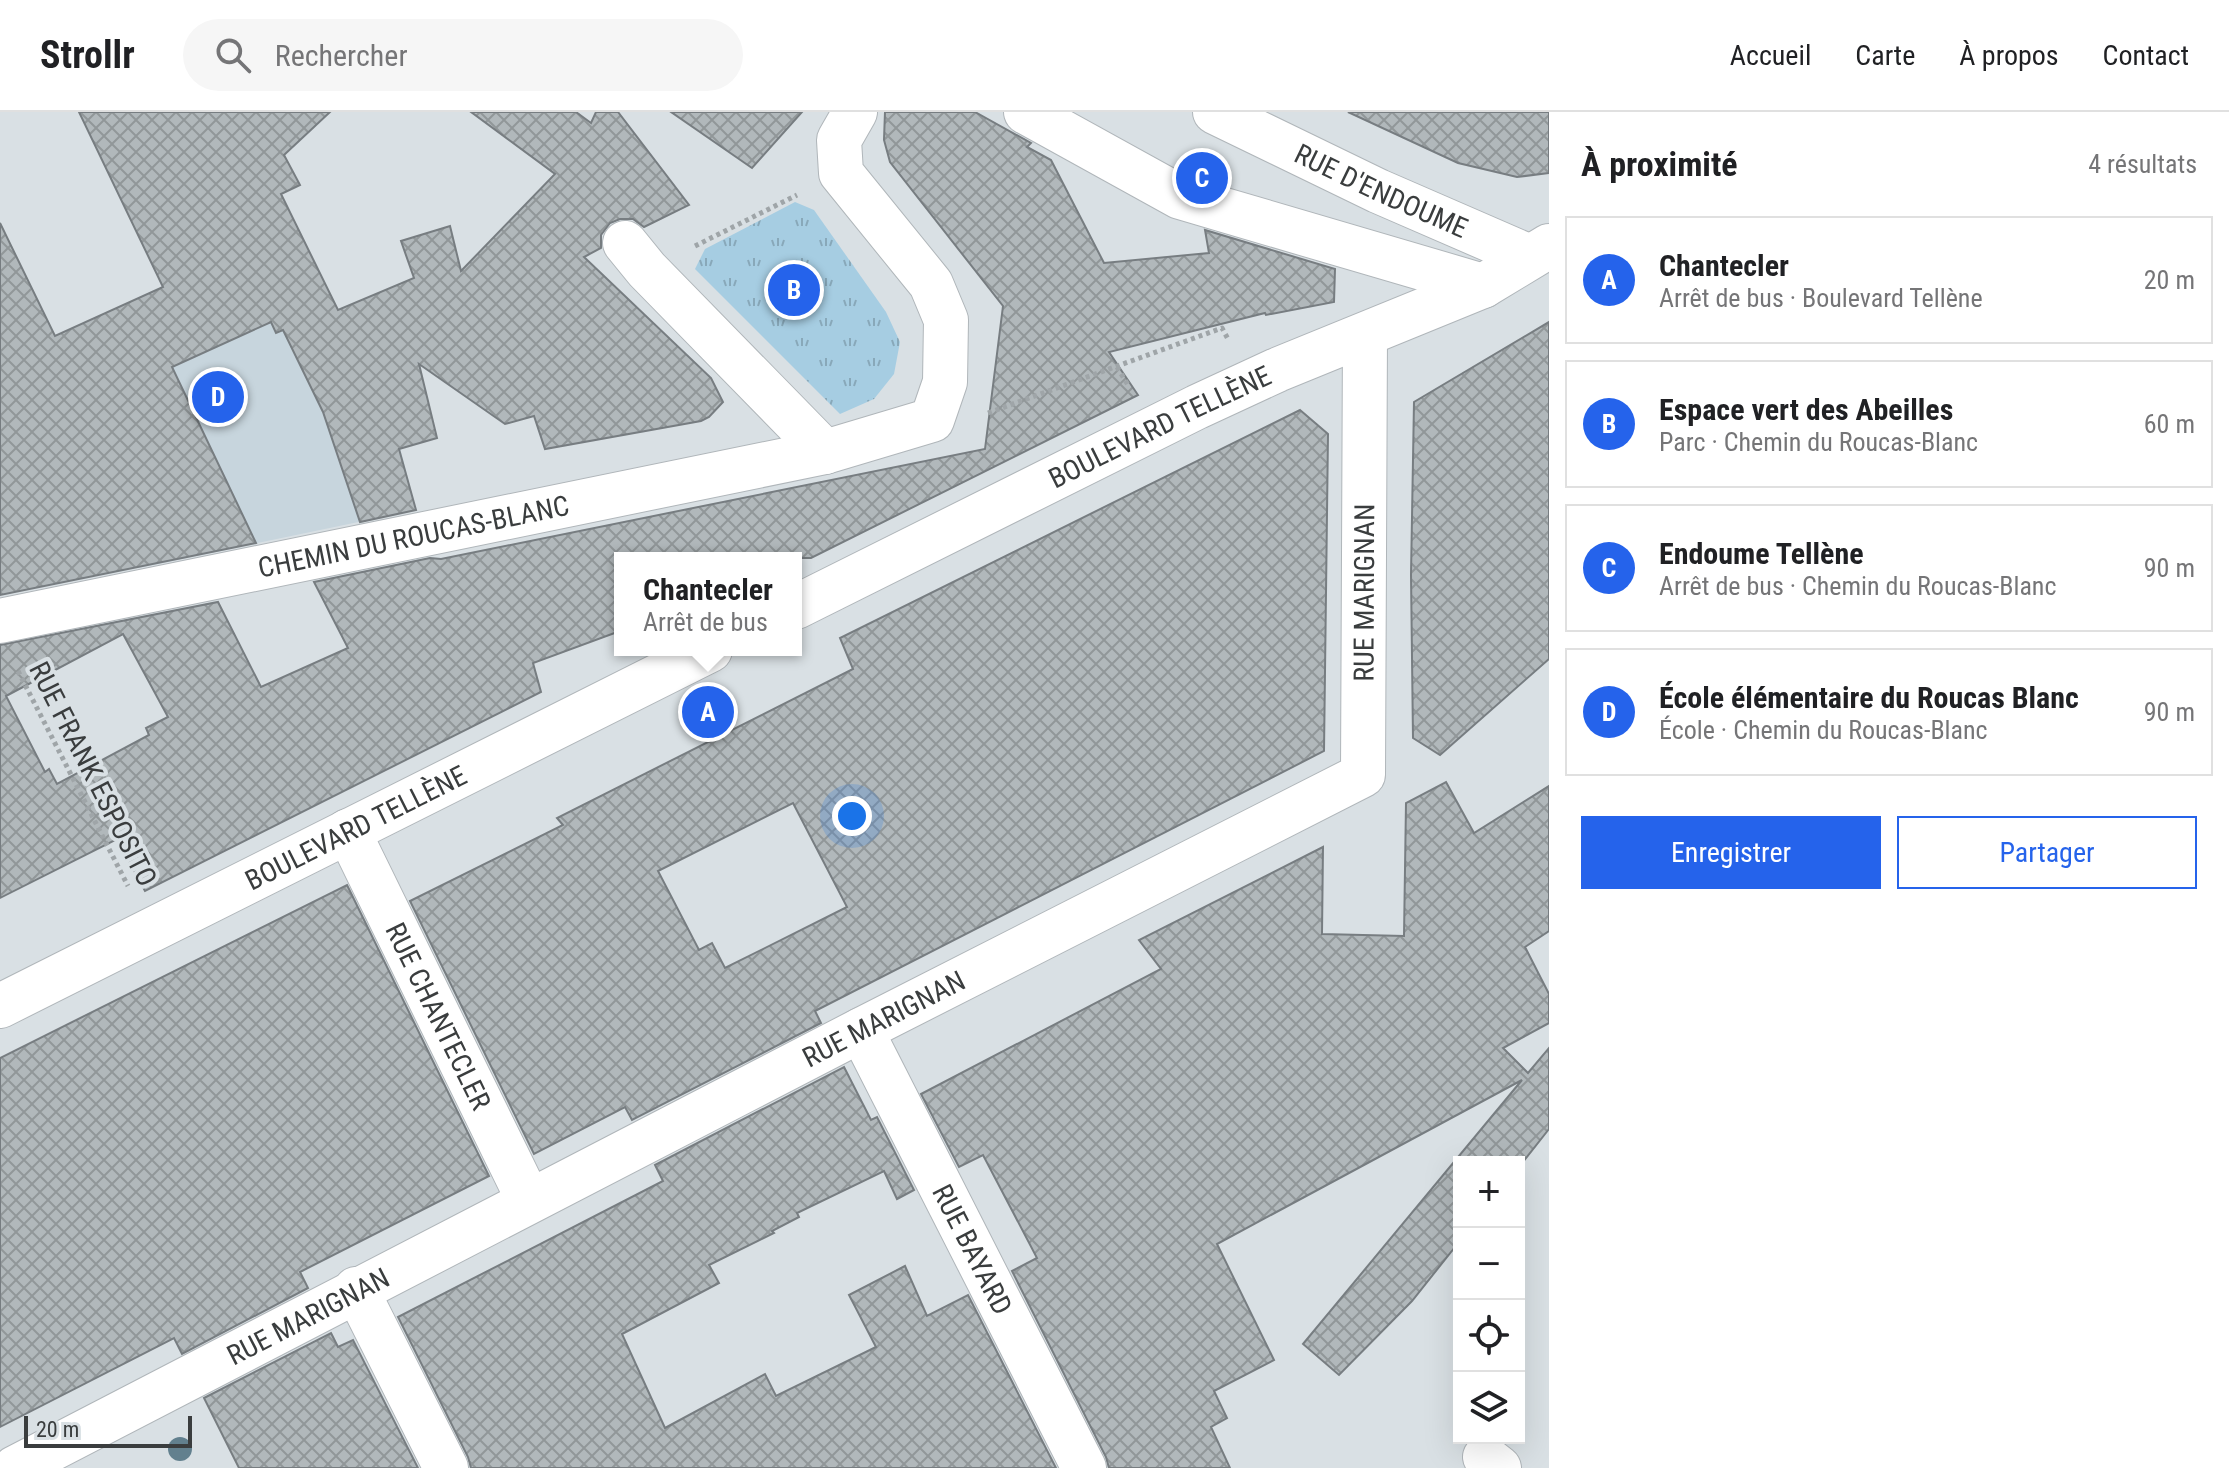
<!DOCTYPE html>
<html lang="fr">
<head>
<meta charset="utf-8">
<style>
  body { margin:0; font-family:"Roboto Condensed",sans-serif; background:#f6f6f6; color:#202124 }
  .controls { position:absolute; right:24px; bottom:24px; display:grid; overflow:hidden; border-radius:0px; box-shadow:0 8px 32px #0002 }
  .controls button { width:72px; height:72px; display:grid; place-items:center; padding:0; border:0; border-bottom:2px solid #e0e0e0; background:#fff; color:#202124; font:40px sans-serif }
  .scale { position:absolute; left:24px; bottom:20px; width:168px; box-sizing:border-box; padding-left:8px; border:4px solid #3a3d3e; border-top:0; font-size:22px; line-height:28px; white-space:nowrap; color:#3a3d3e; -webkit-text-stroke:6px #d9e0e4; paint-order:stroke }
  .you { position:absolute; left:852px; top:704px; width:28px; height:28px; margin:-20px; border:6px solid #fff; border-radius:50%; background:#1a73e8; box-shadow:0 0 0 12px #1a73e833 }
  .badge { display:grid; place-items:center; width:52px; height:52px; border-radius:50%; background:#2563eb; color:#fff; font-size:26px; font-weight:700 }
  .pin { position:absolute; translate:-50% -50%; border:4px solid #fff; box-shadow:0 2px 8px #0006 }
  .popup { position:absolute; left:614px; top:440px; width:188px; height:104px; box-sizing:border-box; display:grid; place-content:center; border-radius:0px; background:#fff; filter:drop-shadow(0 2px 6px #0005); font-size:26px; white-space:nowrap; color:#757577 }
  .popup b { font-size:30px; color:#202124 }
  .popup::after { content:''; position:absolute; left:50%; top:100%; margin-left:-16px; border:16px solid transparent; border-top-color:#fff }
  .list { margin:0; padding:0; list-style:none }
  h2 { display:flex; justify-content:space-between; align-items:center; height:104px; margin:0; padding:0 32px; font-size:34px }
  h2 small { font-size:26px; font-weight:400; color:#757577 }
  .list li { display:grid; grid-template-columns:52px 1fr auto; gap:24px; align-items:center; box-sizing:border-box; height:128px; margin:0 16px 16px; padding:0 16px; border:2px solid #e0e0e0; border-radius:0px }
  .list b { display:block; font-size:30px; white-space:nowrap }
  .list p { margin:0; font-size:26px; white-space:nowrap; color:#757577 }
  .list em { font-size:26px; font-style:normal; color:#757577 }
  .actions { display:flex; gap:16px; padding:24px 32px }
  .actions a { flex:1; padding:18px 0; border:2px solid #2563eb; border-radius:0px; text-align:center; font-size:28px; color:#2563eb }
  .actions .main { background:#2563eb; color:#fff }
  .icon { flex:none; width:44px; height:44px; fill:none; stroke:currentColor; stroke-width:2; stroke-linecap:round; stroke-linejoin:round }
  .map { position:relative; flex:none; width:1549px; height:1356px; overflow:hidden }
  header { display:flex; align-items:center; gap:48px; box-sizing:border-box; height:112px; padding:0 40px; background:#fff; border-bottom:2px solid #e0e0e0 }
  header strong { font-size:38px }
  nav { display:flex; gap:44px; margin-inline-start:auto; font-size:28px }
  .search { width:560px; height:72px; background:#f6f6f6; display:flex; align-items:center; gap:20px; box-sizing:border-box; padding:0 28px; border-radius:44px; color:#757577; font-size:30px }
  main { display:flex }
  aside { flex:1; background:#fff }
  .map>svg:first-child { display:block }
  .built { fill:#c7d5dd }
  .park { fill:url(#park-tufts) }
  .building { fill:url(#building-cross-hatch); stroke:#777d81; stroke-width:2; fill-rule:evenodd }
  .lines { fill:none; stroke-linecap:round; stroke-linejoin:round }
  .minor-casing { stroke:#b0b6ba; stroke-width:46 }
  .tertiary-casing { stroke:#b0b6ba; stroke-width:46 }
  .path { stroke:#9fa5a8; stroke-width:5; stroke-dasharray:4 4; stroke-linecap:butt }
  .minor { stroke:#fff; stroke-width:44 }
  .tertiary { stroke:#fff; stroke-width:44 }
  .tree { fill:#62808e }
  .labels { text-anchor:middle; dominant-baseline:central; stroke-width:8; stroke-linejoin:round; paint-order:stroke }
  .street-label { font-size:28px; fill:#3a3d3e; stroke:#d9e0e4 }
</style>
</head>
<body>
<header>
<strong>Strollr</strong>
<div class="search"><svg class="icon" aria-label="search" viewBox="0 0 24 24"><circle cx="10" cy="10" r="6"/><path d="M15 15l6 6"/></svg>Rechercher</div>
<nav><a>Accueil</a><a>Carte</a><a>À propos</a><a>Contact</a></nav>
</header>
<main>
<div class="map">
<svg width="1549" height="1356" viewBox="0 0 1549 1356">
  <defs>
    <pattern id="park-tufts" width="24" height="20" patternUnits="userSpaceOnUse" patternTransform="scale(2)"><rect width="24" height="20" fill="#a6cde2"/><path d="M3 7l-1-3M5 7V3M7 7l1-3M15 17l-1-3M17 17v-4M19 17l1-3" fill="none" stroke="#88a8b9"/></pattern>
    <pattern id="building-cross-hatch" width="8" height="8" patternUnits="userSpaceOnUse" patternTransform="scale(2)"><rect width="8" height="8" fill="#b1b8bb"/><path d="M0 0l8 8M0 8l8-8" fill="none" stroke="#919799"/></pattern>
  </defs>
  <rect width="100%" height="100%" fill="#d9e0e4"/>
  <path class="built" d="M301 123 397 324 416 398 138 456 40 246Z"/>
  <path class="park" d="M795 90 814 98 886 200 900 230 894 262 874 287 840 302 695 157 705 137Z"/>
  <g class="building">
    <path d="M79 0H330L284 43 300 73 281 82 338 198 414 166 401 129 450 114 461 159 555 62 471 0H576L591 11 596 0H618L689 93 644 115 633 107H620L610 111 601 123V136L584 145 711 266 723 290 709 305 701 309 545 337 534 304 505 312 419 252 437 326 399 337 416 398 360 410 323 300 283 218 276 221 271 210 172 255 256 431 0 483V111L55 224 163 175Z"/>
    <path d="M671 0H802L752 56Z"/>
    <path d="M885 0H975L1031 31 1027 35 1051 48 1104 151 1209 141 1205 118 1335 157 1334 190 1266 203 1265 201 1109 240 1138 283 811 446H620V519L533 551 541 580 145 779 117 727 0 786V533L218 490 261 575 348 536 314 470 430 446 441 447 985 337 1003 194 890 50 884 28ZM123 522 168 605 146 616 149 623 57 672 49 657 45 660 6 584Z"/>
    <path d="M1348 0H1549V61L1517 65 1458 51Z"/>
    <path d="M1549 210V547L1440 643 1413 626 1411 463 1414 290Z"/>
    <path d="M1300 298 1328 322 1324 639 815 899 821 911 632 1008 625 995 534 1042 410 789 563 713 557 706 853 557 840 526ZM793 691 847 795 725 856 712 831 699 838 658 759Z"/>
    <path d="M1446 670 1474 721 1549 674V819L1525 835 1549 882V911L1503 936 1528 961 1549 936V1017L1519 1055V1050H1459V1130L1412 1189 1339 1263 1303 1232 1522 968 1217 1132 1274 1248 1214 1279 1227 1306 1211 1315 1230 1356H1109L1106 1345 1012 1159 1037 1146 983 1043 959 1055 921 982 1161 857 1139 828 1323 735 1322 822 1404 824 1406 691Z"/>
    <path d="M347 773 489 1064 300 1160 308 1176 182 1242 174 1226 0 1315V946Z"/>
    <path d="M844 955 871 1008 877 1005 914 1078 897 1087 884 1059 797 1101 799 1105 772 1119 774 1121 709 1153 719 1171 622 1222 665 1316 765 1262 776 1284 876 1235 849 1183 905 1154 927 1204 968 1183 1056 1356H471L468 1345 398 1205 663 1069 655 1053Z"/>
    <path d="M331 1221 338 1235 353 1228 418 1356H239L204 1286Z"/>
  </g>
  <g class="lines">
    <defs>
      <g id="minor">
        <path d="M1026 0 1180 85 1483 174"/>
        <path d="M625 131 647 158 825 340"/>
        <path id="s1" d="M0 509 825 340 932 308 945 270 946 208 931 172 841 61 839 28 855 0"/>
        <path id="s2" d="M348 719 529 1089"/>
        <path id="s3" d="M861 918 1084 1356"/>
        <path d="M356 1177 446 1356"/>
        <path d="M1485 1345 1499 1356"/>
        <path id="s4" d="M15 1356 861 918 1363 663 1365 223"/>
      </g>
      <g id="tertiary">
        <path id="s5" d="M1215 0 1378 79 1530 145"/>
        <path id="s6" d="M796 495 1197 295 1277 258 1483 174 1549 134"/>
        <path id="s7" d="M0 894 710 538"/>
      </g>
    </defs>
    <use href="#minor" class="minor-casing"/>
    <use href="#tertiary" class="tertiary-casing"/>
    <g class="path">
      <path d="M695 134 797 83"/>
      <path d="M1117 255 1128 273"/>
      <path d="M988 301 1222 216 1228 227"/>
      <path d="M18 559 128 774"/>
    </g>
    <use href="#minor" class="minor"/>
    <use href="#tertiary" class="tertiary"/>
  </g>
  <circle class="tree" cx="180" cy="1337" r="12"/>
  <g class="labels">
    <g class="street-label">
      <text stroke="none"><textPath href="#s5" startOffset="184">RUE D'ENDOUME</textPath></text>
      <text stroke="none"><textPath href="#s6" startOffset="406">BOULEVARD TELLÈNE</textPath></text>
      <text stroke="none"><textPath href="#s1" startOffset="422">CHEMIN DU ROUCAS-BLANC</textPath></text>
      <text stroke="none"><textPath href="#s4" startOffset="1698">RUE MARIGNAN</textPath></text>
      <text transform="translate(93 662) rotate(63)">RUE FRANK ESPOSITO</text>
      <text stroke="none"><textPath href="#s7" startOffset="398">BOULEVARD TELLÈNE</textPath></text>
      <text stroke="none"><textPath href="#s2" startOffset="206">RUE CHANTECLER</textPath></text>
      <text stroke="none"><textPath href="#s4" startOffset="978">RUE MARIGNAN</textPath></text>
      <text stroke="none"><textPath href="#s3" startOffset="246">RUE BAYARD</textPath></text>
      <text stroke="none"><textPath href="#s4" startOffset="330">RUE MARIGNAN</textPath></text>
    </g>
  </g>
</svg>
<div class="controls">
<button>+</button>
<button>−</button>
<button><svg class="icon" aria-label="locate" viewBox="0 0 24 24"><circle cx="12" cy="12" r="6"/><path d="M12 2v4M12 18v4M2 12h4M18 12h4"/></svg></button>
<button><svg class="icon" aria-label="layers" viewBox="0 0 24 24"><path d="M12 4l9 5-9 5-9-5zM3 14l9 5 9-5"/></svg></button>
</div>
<div class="scale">20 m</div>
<div class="you"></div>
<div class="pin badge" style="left:708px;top:600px">A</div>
<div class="popup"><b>Chantecler</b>Arrêt de bus</div>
<div class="pin badge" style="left:794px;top:178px">B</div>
<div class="pin badge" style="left:1202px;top:66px">C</div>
<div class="pin badge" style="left:218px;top:285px">D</div>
</div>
<aside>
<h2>À proximité<small>4 résultats</small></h2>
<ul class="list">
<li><span class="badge">A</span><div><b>Chantecler</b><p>Arrêt de bus · Boulevard Tellène</p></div><em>20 m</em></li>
<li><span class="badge">B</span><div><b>Espace vert des Abeilles</b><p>Parc · Chemin du Roucas-Blanc</p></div><em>60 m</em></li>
<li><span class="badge">C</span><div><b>Endoume Tellène</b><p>Arrêt de bus · Chemin du Roucas-Blanc</p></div><em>90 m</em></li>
<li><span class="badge">D</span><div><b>École élémentaire du Roucas Blanc</b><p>École · Chemin du Roucas-Blanc</p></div><em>90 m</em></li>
</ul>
<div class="actions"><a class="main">Enregistrer</a><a>Partager</a></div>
</aside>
</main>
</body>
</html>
